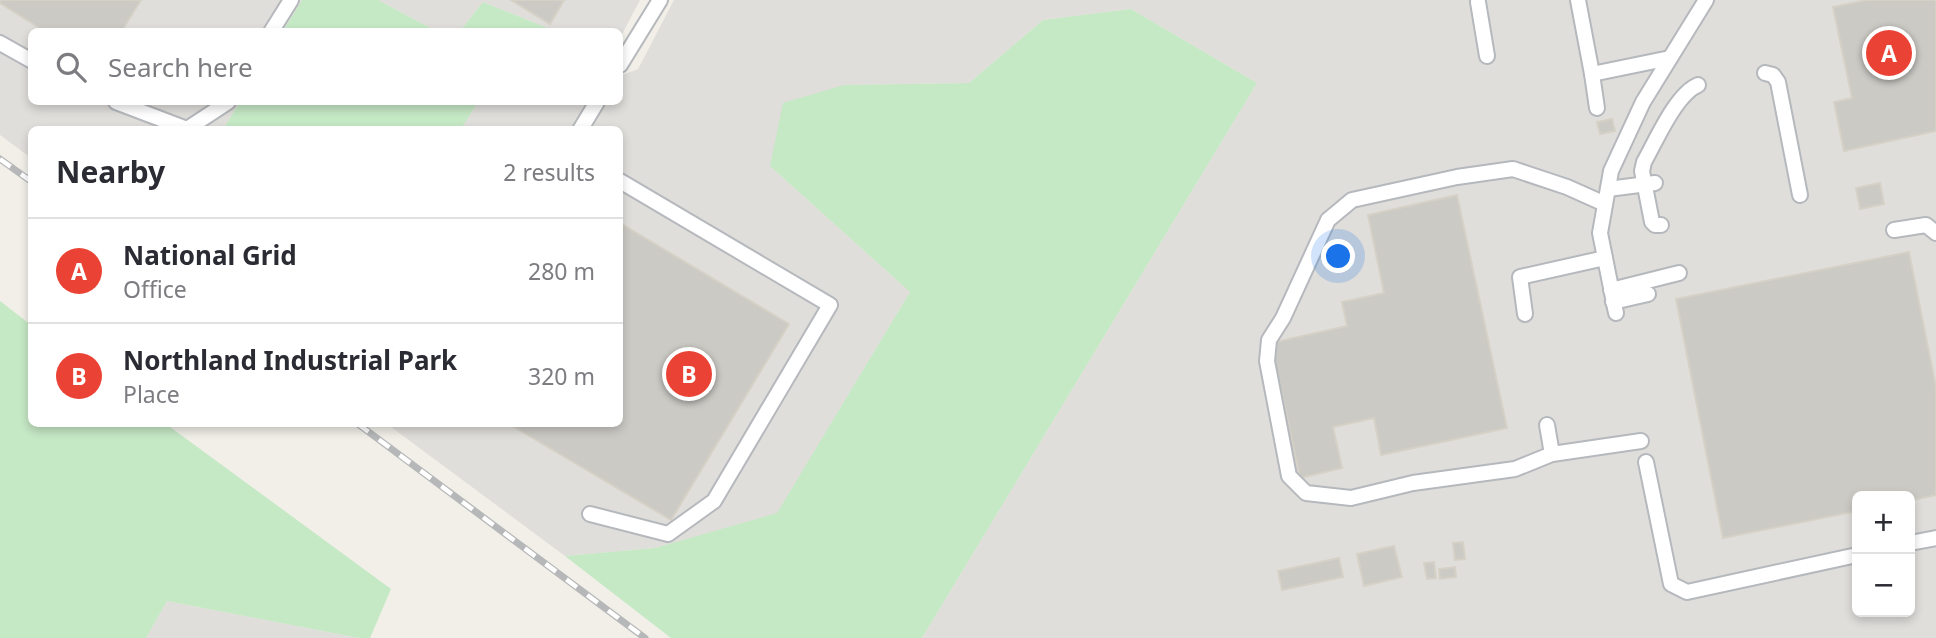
<!DOCTYPE html>
<html lang="en">
<head>
<meta charset="utf-8">
<style>
  body { margin:0; font-family:"Noto Sans",sans-serif; background:#f7f7f7; color:#2b2b33 }
  .controls { position:absolute; right:21px; bottom:21px; display:grid; overflow:hidden; border-radius:10px; box-shadow:0 4px 10px #0003 }
  .controls button { width:63px; height:63px; display:grid; place-items:center; padding:0; border:0; border-bottom:2px solid #e1e1e2; background:#fff; color:#2b2b33; font:35px sans-serif }
  .you { position:absolute; left:1339px; top:257px; width:24px; height:24px; margin:-18px; border:5px solid #fff; border-radius:50%; background:#1a73e8; box-shadow:0 0 0 10px #1a73e833 }
  .badge { display:grid; place-items:center; width:46px; height:46px; border-radius:50%; background:#ea4335; color:#fff; font-size:23px; font-weight:700 }
  .pin { position:absolute; translate:-50% -50%; border:4px solid #fff; box-shadow:0 2px 7px #0006 }
  .list { margin:0; padding:0; list-style:none }
  h2 { display:flex; justify-content:space-between; align-items:center; height:91px; margin:0; padding:0 28px; font-size:30px }
  h2 small { font-size:23px; font-weight:400; color:#7c7c81 }
  .list li { display:grid; grid-template-columns:46px 1fr auto; gap:21px; align-items:center; box-sizing:border-box; height:105px; padding:0 28px; border-top:2px solid #e1e1e2 }
  .list b { display:block; font-size:26px; white-space:nowrap }
  .list p { margin:0; font-size:23px; white-space:nowrap; color:#7c7c81 }
  .list em { font-size:23px; font-style:normal; color:#7c7c81 }
  .icon { flex:none; width:38px; height:38px; fill:none; stroke:currentColor; stroke-width:2; stroke-linecap:round; stroke-linejoin:round }
  .map { position:relative; flex:none; width:1936px; height:638px; overflow:hidden }
  .search { position:absolute; background:#fff; box-shadow:0 4px 10px #0003; left:28px; top:28px; width:595px; height:77px; display:flex; align-items:center; gap:18px; box-sizing:border-box; padding:0 24px; border-radius:10px; color:#7c7c81; font-size:26px }
  .panel { position:absolute; background:#fff; box-shadow:0 4px 10px #0003; left:28px; top:126px; width:595px; height:301px; border-radius:10px }
  .map>svg:first-child { display:block }
  .industrial { fill:#e0deda; fill-rule:evenodd }
  .green { fill:#c5e8c5 }
  .building { fill:#cccac5; stroke:#d6d1c6; stroke-width:2 }
  .lines { fill:none; stroke-linecap:round; stroke-linejoin:round }
  .minor-casing { stroke:#b5b8bc; stroke-width:18 }
  .minor { stroke:#fff; stroke-width:14 }
  .rail-casing { stroke:#b6b7b8; stroke-width:7 }
  .rail { stroke:#fff; stroke-width:4.5; stroke-dasharray:13; stroke-linecap:butt }
</style>
</head>
<body>
<div class="map">
<svg width="1936" height="638" viewBox="0 0 1936 638">
  <rect width="100%" height="100%" fill="#f1efe8"/>
  <g class="industrial">
    <path d="M0 0H302L283 31 32 32V102H240L223 129 32 130 31 158 0 135Z"/>
    <path d="M378 0H640L620 38V32L555 31 483 2 460 31H436Z"/>
    <path d="M674 0H1936V638H922L1257 83 1131 9 1043 20 969 83 844 85 770 166 910 292 777 514 655 548 565 556 387 424H620V130L461 129 478 102H620V76L638 69ZM1857 496H1910V612H1857Z"/>
    <path d="M167 601 359 638H146Z"/>
  </g>
  <g class="green">
    <path d="M302 0H378L436 31H283Z"/>
    <path d="M483 2 555 31H460Z"/>
    <path d="M1131 9 1257 83 922 638H671L565 556 655 548 777 513 910 292 770 166 783 103 844 85 969 83 1043 20Z"/>
    <path d="M240 102H478L461 129H223Z"/>
    <path d="M0 301 31 325 32 424H166L391 589 370 638H359L167 601 146 638H0Z"/>
  </g>
  <g class="building">
    <path d="M0 0H141L121 32H46L0 3Z"/>
    <path d="M511 0H564L550 24Z"/>
    <path d="M1867 0H1936V131L1844 151 1834 102 1852 98 1833 7Z"/>
    <path d="M1612 119 1615 131 1600 134 1597 122Z"/>
    <path d="M1880 183 1884 204 1860 209 1856 188Z"/>
    <path d="M1457 195 1507 428 1381 455 1374 418 1333 427 1342 468 1300 478 1271 343 1347 326 1342 302 1384 293 1368 215Z"/>
    <path d="M620 223 789 324 671 520 509 424H620Z"/>
    <path d="M1909 252 1936 387V495L1910 501V496H1857V511L1723 538 1676 299Z"/>
    <path d="M1463 542 1465 559 1455 560 1453 543Z"/>
    <path d="M1394 546 1402 577 1364 586 1357 554Z"/>
    <path d="M1339 558 1343 577 1282 590 1278 571Z"/>
    <path d="M1434 562 1436 578 1427 579 1424 563Z"/>
    <path d="M1455 567 1456 577 1440 579 1439 569Z"/>
  </g>
  <g class="lines">
    <defs>
      <g id="minor">
        <path d="M1578 0 1592 74"/>
        <path d="M1478 2 1487 56"/>
        <path d="M271 32 291 0"/>
        <path d="M0 43 32 61"/>
        <path d="M620 65 660 0"/>
        <path d="M1765 73 1773 75 1778 82 1800 195"/>
        <path d="M116 102 187 129 228 102"/>
        <path d="M1597 108 1592 74 1670 58"/>
        <path d="M580 130 597 102"/>
        <path d="M1608 189 1655 183"/>
        <path d="M1661 225H1655L1652 222 1642 171 1644 162C1656 141 1676 94 1698 85"/>
        <path d="M1894 230 1926 225 1936 233"/>
        <path d="M1611 290 1679 273"/>
        <path d="M1613 302 1648 294"/>
        <path d="M1616 313 1600 233 1611 171 1643 102 1706 0"/>
        <path d="M1525 314 1520 277 1605 258"/>
        <path d="M1547 425 1552 454 1641 441"/>
        <path d="M1552 454 1515 469 1413 483 1351 498 1306 493 1289 476 1267 361 1269 340 1283 318 1328 220 1352 200 1457 177 1513 169 1567 187 1605 204"/>
        <path d="M1646 462 1671 584 1687 592 1857 555"/>
        <path d="M590 514 668 534 714 501 830 305 620 181"/>
        <path d="M1910 543 1936 538"/>
      </g>
    </defs>
    <use href="#minor" class="minor-casing"/>
    <use href="#minor" class="minor"/>
    <defs>
      <g id="rail">
        <path d="M0 159 32 182"/>
        <path d="M358 424 645 638"/>
      </g>
    </defs>
    <use href="#rail" class="rail-casing"/>
    <use href="#rail" class="rail"/>
  </g>
</svg>
<div class="controls">
<button>+</button>
<button>−</button>
</div>
<div class="you"></div>
<div class="pin badge" style="left:1889px;top:53px">A</div>
<div class="pin badge" style="left:689px;top:374px">B</div>
<div class="search"><svg class="icon" aria-label="search" viewBox="0 0 24 24"><circle cx="10" cy="10" r="6"/><path d="M15 15l6 6"/></svg>Search here</div>
<section class="panel">
<h2>Nearby<small>2 results</small></h2>
<ul class="list">
<li><span class="badge">A</span><div><b>National Grid</b><p>Office</p></div><em>280 m</em></li>
<li><span class="badge">B</span><div><b>Northland Industrial Park</b><p>Place</p></div><em>320 m</em></li>
</ul>
</section>
</div>
</body>
</html>
